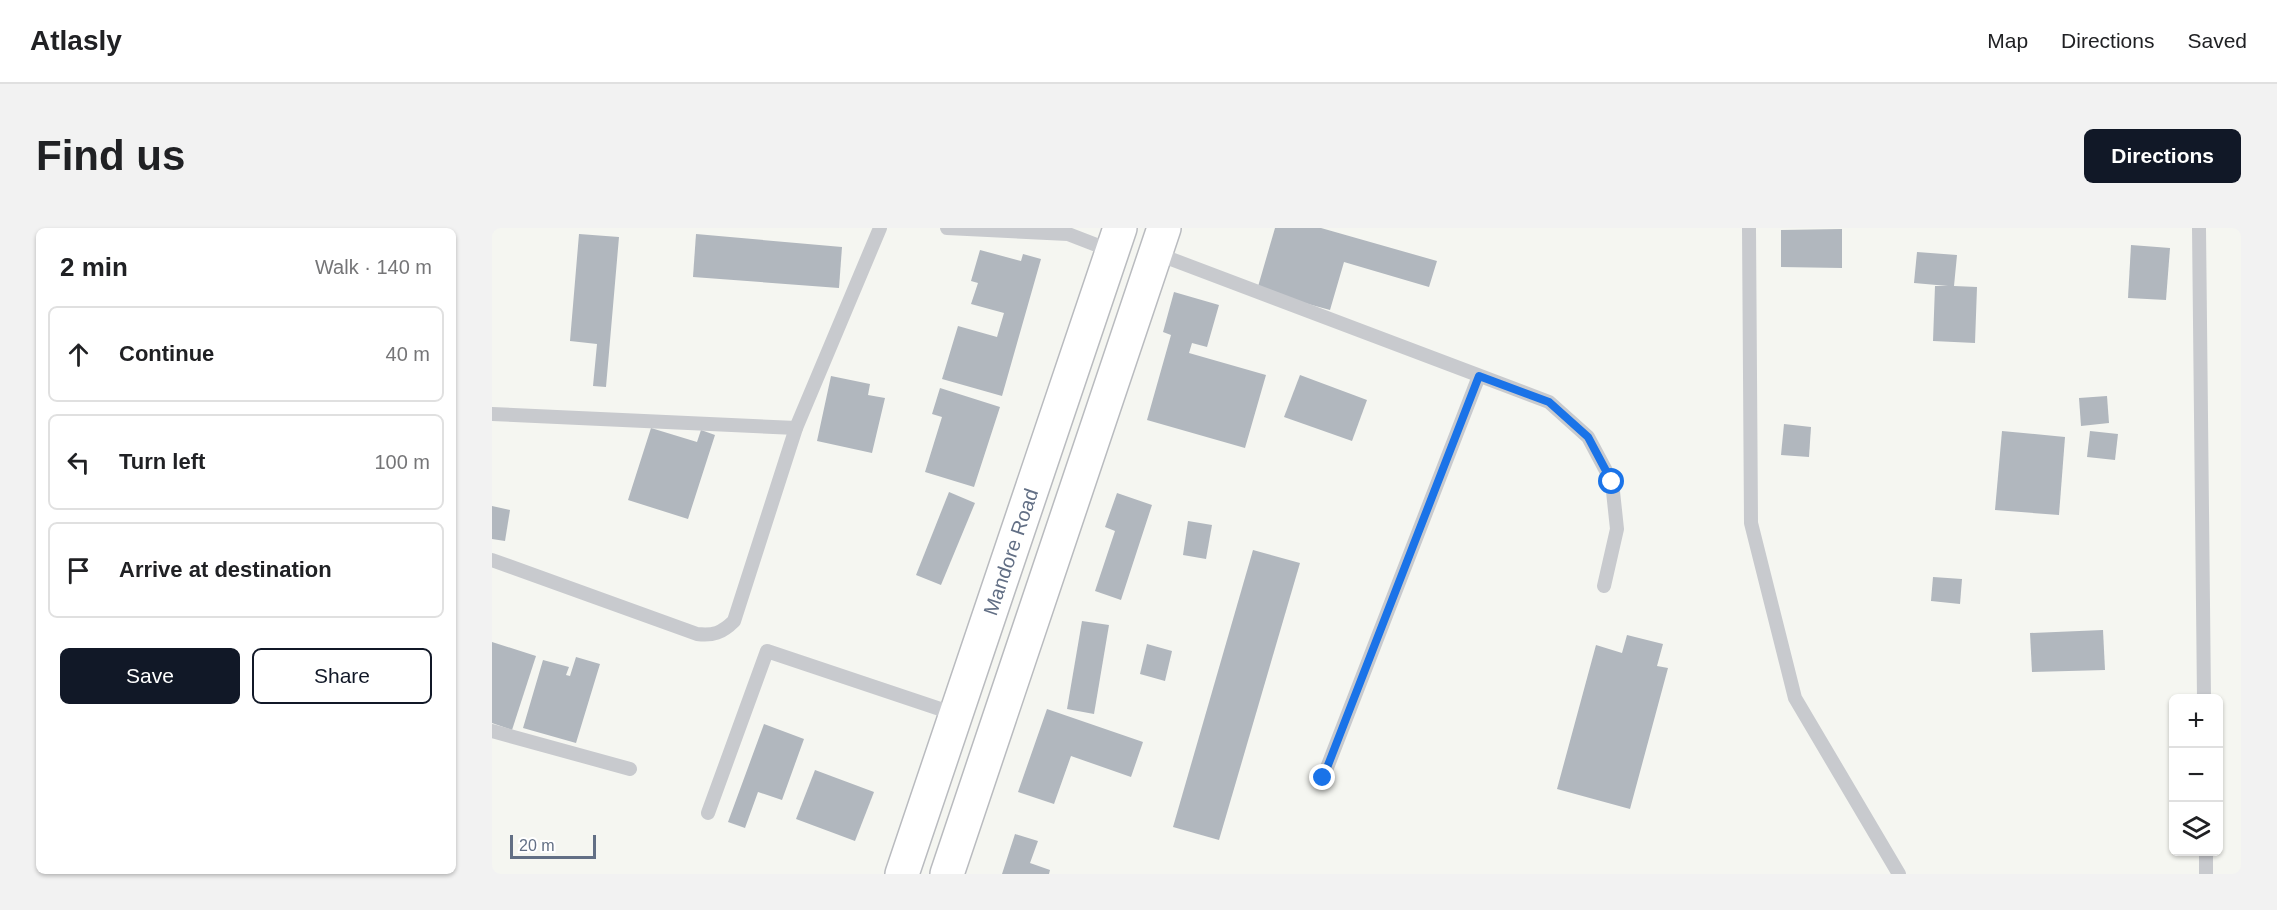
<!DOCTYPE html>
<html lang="en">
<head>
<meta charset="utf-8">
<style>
  body { margin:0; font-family:Arial,sans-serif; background:#f2f2f2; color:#202124 }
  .controls { position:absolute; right:18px; bottom:18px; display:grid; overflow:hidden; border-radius:9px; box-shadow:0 2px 4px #0004 }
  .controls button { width:54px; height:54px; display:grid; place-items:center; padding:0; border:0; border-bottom:2px solid #e0e0e0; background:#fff; color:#202124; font:30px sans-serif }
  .scale { position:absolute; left:18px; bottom:15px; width:86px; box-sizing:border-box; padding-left:6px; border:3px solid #626f85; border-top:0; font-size:16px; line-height:21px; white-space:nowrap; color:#626f85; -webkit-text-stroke:4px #fff; paint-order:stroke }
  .stop { position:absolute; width:18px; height:18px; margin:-14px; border:4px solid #1a73e8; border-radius:50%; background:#fff }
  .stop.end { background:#1a73e8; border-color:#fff; box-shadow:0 2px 6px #0008 }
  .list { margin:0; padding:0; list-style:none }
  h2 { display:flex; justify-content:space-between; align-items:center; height:78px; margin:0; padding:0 24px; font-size:26px }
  h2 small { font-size:20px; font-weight:400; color:#757577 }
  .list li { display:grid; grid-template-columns:39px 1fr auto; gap:18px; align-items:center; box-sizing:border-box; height:96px; margin:0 12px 12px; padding:0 12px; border:2px solid #e0e0e0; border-radius:9px }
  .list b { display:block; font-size:22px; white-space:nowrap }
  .list em { font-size:20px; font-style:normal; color:#757577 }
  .actions { display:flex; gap:12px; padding:18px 24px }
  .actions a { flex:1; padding:14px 0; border:2px solid #111827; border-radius:9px; text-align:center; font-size:21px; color:#111827 }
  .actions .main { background:#111827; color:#fff }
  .icon { flex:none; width:33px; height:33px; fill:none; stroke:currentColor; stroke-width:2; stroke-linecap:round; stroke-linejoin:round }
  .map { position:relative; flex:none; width:1749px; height:646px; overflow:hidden; border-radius:9px }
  header { display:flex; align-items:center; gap:36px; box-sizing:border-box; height:84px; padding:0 30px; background:#fff; border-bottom:2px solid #e0e0e0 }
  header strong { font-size:28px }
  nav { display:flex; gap:33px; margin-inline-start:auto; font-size:21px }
  .intro { display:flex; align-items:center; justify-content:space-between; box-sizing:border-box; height:144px; padding:0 36px }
  h1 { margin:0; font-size:42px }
  .button { padding:15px 27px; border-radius:9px; background:#111827; color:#fff; font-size:21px; font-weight:700 }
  main { display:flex; gap:36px; padding:0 36px }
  aside { flex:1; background:#fff; border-radius:9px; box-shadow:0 2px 4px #0004 }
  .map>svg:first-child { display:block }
  .building { fill:#b1b7be }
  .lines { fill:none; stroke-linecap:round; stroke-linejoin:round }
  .highway-casing { stroke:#b9bbbf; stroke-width:36 }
  .lane { stroke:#c8cace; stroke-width:14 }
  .highway { stroke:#fff; stroke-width:33 }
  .route { stroke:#1a73e8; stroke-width:8 }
  .labels { text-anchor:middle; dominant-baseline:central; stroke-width:6; stroke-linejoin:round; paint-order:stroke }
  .street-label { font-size:20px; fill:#626f85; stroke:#fff }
</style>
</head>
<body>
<header>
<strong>Atlasly</strong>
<nav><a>Map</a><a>Directions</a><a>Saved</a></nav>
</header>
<div class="intro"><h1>Find us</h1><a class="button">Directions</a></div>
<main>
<aside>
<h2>2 min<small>Walk · 140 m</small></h2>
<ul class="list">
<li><svg class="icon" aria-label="ahead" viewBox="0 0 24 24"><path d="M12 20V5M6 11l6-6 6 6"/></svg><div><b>Continue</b></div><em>40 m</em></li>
<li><svg class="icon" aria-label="left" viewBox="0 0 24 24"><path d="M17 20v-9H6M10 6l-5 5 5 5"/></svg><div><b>Turn left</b></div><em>100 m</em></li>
<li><svg class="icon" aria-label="arrive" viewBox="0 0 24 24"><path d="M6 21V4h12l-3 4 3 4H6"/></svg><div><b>Arrive at destination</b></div></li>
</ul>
<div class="actions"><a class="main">Save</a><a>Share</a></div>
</aside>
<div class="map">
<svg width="1749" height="646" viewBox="0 0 1749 646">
  <rect width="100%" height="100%" fill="#f5f6f1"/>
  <g class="building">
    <path d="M783 0H829L945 33 937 59 852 34 838 82 765 62Z"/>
    <path d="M1350 1V40L1289 39V2Z"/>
    <path d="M87 6 127 9 114 159 101 158 105 116 78 113Z"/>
    <path d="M204 6 350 19 347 60 201 49Z"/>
    <path d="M1639 17 1678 20 1674 72 1636 70Z"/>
    <path d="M488 22 529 33 531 26 549 31 510 168 450 151 466 98 505 109 512 85 479 76 486 55 479 53Z"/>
    <path d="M1425 24 1465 27 1462 58 1485 59 1483 115 1441 113 1443 58H1456L1422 55Z"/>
    <path d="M682 64 727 77 715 119 700 115 697 125 774 147 753 220 655 192 679 107 671 104Z"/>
    <path d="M808 147 875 172 860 213 792 189Z"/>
    <path d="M339 148 378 156 376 167 393 170 380 225 325 213Z"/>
    <path d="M448 160 508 179 482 259 433 244 450 189 440 186Z"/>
    <path d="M1615 168 1617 195 1589 198 1587 170Z"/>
    <path d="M1292 196 1319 199 1317 229 1289 227Z"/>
    <path d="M159 200 205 214 209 202 223 207 196 291 136 272Z"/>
    <path d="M1510 203 1573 209 1567 287 1503 282Z"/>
    <path d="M1598 203 1626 206 1623 232 1595 229Z"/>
    <path d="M457 264 483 275 449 357 424 347Z"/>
    <path d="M625 265 660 277 629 372 603 363 623 303 613 299Z"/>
    <path d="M0 278 18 282 13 313 0 311Z"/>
    <path d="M696 293 720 297 714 331 691 327Z"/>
    <path d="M761 322 808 335 727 612 681 599Z"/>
    <path d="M1441 349 1470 351 1468 376 1439 373Z"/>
    <path d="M590 393 617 397 602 486 575 481Z"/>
    <path d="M1611 402 1613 442 1540 444 1538 405Z"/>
    <path d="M1135 407 1171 416 1165 438 1176 440 1138 581 1065 561 1104 417 1130 425Z"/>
    <path d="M0 414 44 428 20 502 0 495Z"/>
    <path d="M655 416 680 423 673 453 648 446Z"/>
    <path d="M84 429 108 436 84 515 31 500 51 432 77 439 74 447 78 448Z"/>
    <path d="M555 481 651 514 639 549 579 528 562 576 526 564Z"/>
    <path d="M272 496 312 511 290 572 266 564 253 600 236 594Z"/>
    <path d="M323 542 382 564 363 613 304 591Z"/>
    <path d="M523 606 546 613 538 635 558 642 557 646H510Z"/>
  </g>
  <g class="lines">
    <defs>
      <g id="highway">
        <path id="s1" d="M410 646 628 0"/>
        <path d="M455 646 672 0"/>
      </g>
    </defs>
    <use href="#highway" class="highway-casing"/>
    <g class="lane">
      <path d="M455 0 576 6 620 23"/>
      <path d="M1257 0 1259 295 1303 470 1407 646"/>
      <path d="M1707 0 1712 470"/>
      <path d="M663 25 1057 174 1096 209 1120 254 1125 301 1112 358"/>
      <path d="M0 186 304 200"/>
      <path d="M0 332 205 406C221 408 230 405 242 393L304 200 388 0"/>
      <path d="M0 503 138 541"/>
      <path d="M831 550 987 148"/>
      <path d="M216 585 275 423 463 486"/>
      <path d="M1714 624V646"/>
    </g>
    <use href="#highway" class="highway"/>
  </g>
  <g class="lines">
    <path class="route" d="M831 550 987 148 1057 174 1096 209 1120 254"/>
  </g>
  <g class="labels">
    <g class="street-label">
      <text stroke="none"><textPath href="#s1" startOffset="340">Mandore Road</textPath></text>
    </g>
  </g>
</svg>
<div class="controls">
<button>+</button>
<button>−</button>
<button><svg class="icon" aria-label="layers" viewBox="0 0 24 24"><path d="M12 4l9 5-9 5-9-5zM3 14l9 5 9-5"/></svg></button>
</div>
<div class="scale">20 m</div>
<div class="stop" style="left:1120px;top:254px"></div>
<div class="stop end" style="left:831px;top:550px"></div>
</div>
</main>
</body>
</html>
